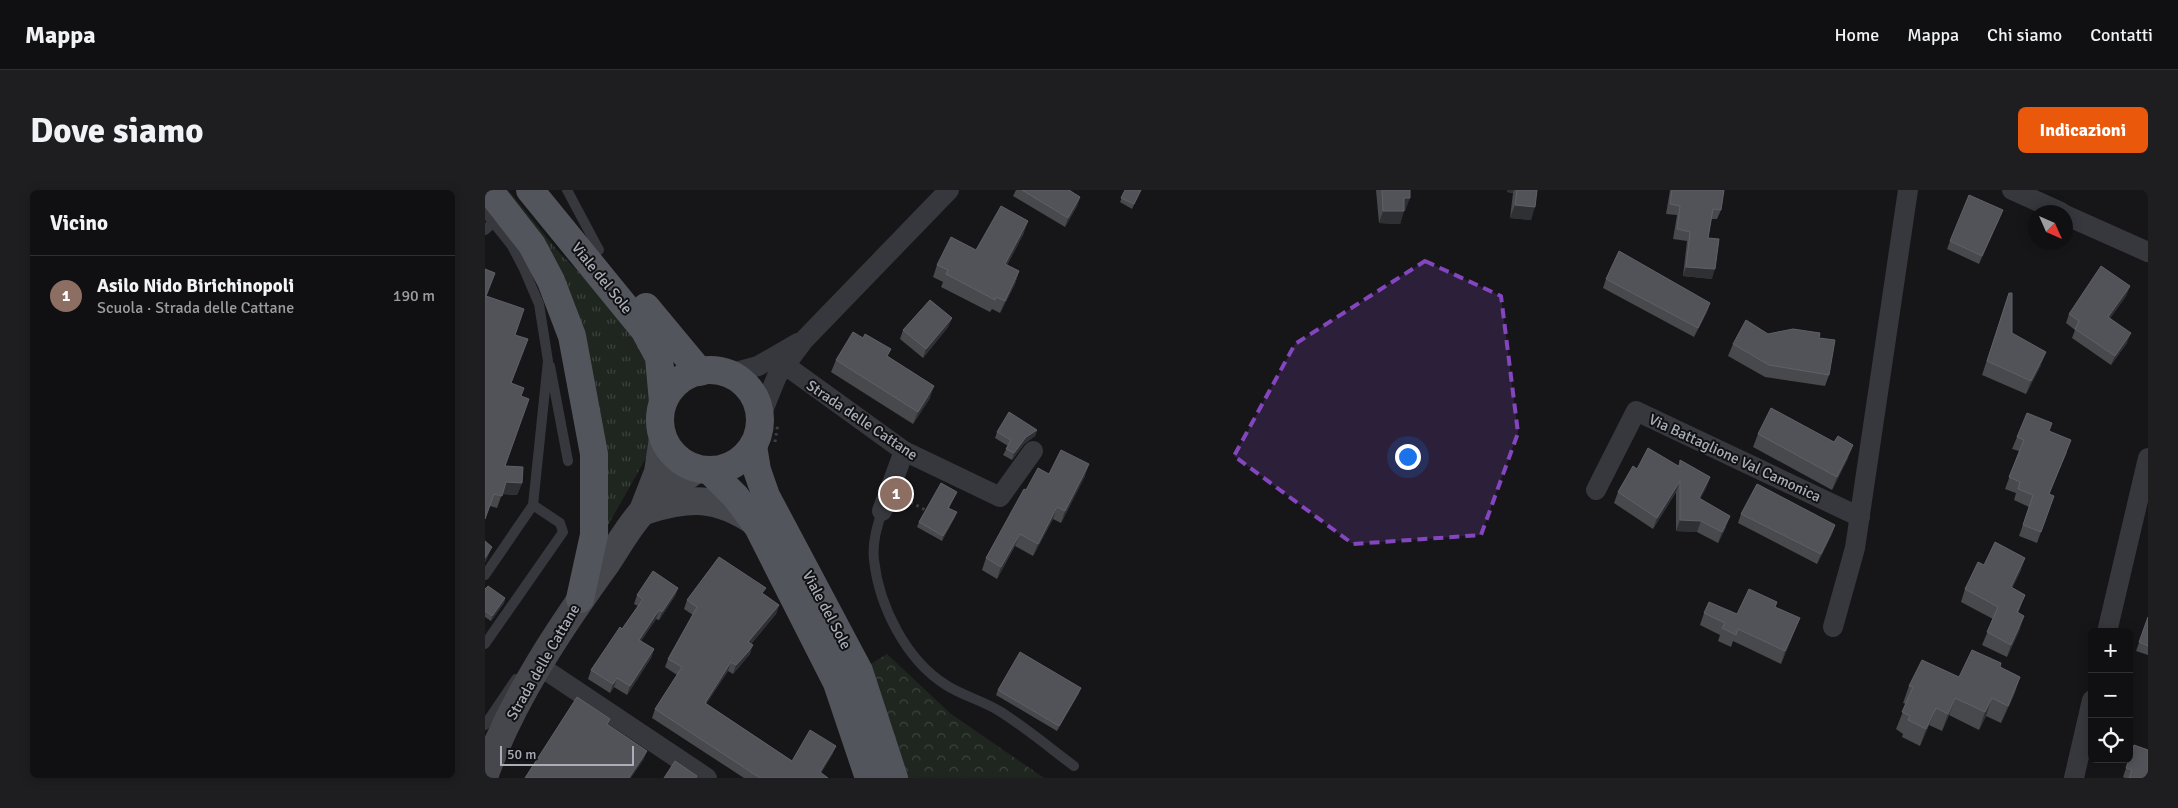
<!DOCTYPE html>
<html lang="it">
<head>
<meta charset="utf-8">
<style>
  body { margin:0; font-family:Signika,sans-serif; background:#1e1e20; color:#f1f3f6 }
  .controls { position:absolute; right:15px; bottom:15px; display:grid; overflow:hidden; border-radius:8px; box-shadow:0 2px 12px #0003 }
  .controls button { width:45px; height:45px; display:grid; place-items:center; padding:0; border:0; border-bottom:1px solid #303032; background:#101012; color:#f1f3f6; font:25px sans-serif }
  .compass { position:absolute; left:1543px; top:15px; width:45px; height:45px; border-radius:50%; background:#101012; box-shadow:0 2px 12px #0003; rotate:135deg }
  .scale { position:absolute; left:15px; bottom:12px; width:134px; box-sizing:border-box; padding-left:5px; border:2px solid #a8adb8; border-top:0; font-size:14px; line-height:18px; white-space:nowrap; color:#a8adb8; -webkit-text-stroke:4px #111113; paint-order:stroke }
  .you { position:absolute; left:922px; top:266px; width:18px; height:18px; margin:-12px; border:4px solid #fff; border-radius:50%; background:#1a73e8; box-shadow:0 0 0 8px #1a73e833 }
  .badge { display:grid; place-items:center; width:32px; height:32px; border-radius:50%; background:#ea580c; color:#fff; font-size:16px; font-weight:700 }
  .pin { position:absolute; translate:-50% -50%; border:2px solid #fff; box-shadow:0 1px 5px #0006 }
  .list { margin:0; padding:0; list-style:none }
  h2 { display:flex; justify-content:space-between; align-items:center; height:65px; margin:0; padding:0 20px; font-size:21px }
  h2 small { font-size:16px; font-weight:400; color:#9c9d9f }
  .list li { display:grid; grid-template-columns:32px 1fr auto; gap:15px; align-items:center; box-sizing:border-box; height:80px; padding:0 20px; border-top:1px solid #303032 }
  .list b { display:block; font-size:19px; white-space:nowrap }
  .list p { margin:0; font-size:16px; white-space:nowrap; color:#9c9d9f }
  .list em { font-size:16px; font-style:normal; color:#9c9d9f }
  .icon { flex:none; width:28px; height:28px; fill:none; stroke:currentColor; stroke-width:2; stroke-linecap:round; stroke-linejoin:round }
  .map { position:relative; flex:none; width:1663px; height:588px; overflow:hidden; border-radius:8px }
  header { display:flex; align-items:center; gap:30px; box-sizing:border-box; height:70px; padding:0 25px; background:#101012; border-bottom:1px solid #303032 }
  header strong { font-size:24px }
  nav { display:flex; gap:28px; margin-inline-start:auto; font-size:18px }
  .intro { display:flex; align-items:center; justify-content:space-between; box-sizing:border-box; height:120px; padding:0 30px }
  h1 { margin:0; font-size:35px }
  .button { padding:12px 22px; border-radius:8px; background:#ea580c; color:#fff; font-size:18px; font-weight:700 }
  main { display:flex; gap:30px; padding:0 30px }
  aside { flex:1; background:#101012; border-radius:8px; box-shadow:0 2px 12px #0003 }
  .map>svg:first-child { display:block }
  .grass { fill:url(#grass-tufts) }
  .forest { fill:url(#forest-crowns) }
  .lines { fill:none; stroke-linecap:round; stroke-linejoin:round }
  .path { stroke:#3d3f44; stroke-width:3; stroke-dasharray:2.5 4; stroke-linecap:butt }
  .lane { stroke:#37383d; stroke-width:10 }
  .street { stroke:#37383d; stroke-width:20 }
  .secondary { stroke:#45474d; stroke-width:28 }
  .primary { stroke:#53555c; stroke-width:28 }
  .wall { fill:#47494d }
  .shaded-wall { fill:#2f3033 }
  .building { fill:#525359; stroke:#5f6168 }
  .marked { fill:#8446be; fill-opacity:0.2; stroke:#8446be; stroke-width:4; stroke-dasharray:10 6; stroke-linejoin:round }
  .labels { text-anchor:middle; dominant-baseline:central; stroke-width:4; stroke-linejoin:round; paint-order:stroke }
  .street-label { font-size:15px; fill:#a8adb8; stroke:#111113 }
</style>
</head>
<body>
<header>
<strong>Mappa</strong>
<nav><a>Home</a><a>Mappa</a><a>Chi siamo</a><a>Contatti</a></nav>
</header>
<div class="intro"><h1>Dove siamo</h1><a class="button">Indicazioni</a></div>
<main>
<aside>
<h2>Vicino<small></small></h2>
<ul class="list">
<li><span class="badge" style="background:#8d6e63">1</span><div><b>Asilo Nido Birichinopoli</b><p>Scuola · Strada delle Cattane</p></div><em>190 m</em></li>
</ul>
</aside>
<div class="map">
<svg width="1663" height="588" viewBox="0 0 1663 588">
  <defs>
    <pattern id="grass-tufts" width="24" height="20" patternUnits="userSpaceOnUse" patternTransform="scale(1.25)"><rect width="24" height="20" fill="#1e261f"/><path d="M3 7l-1-3M5 7V3M7 7l1-3M15 17l-1-3M17 17v-4M19 17l1-3" fill="none" stroke="#3c433d"/></pattern>
    <pattern id="forest-crowns" width="20" height="18" patternUnits="userSpaceOnUse" patternTransform="scale(1.25)"><rect width="20" height="18" fill="#1e261f"/><path d="M2 6a3 3 0 1 1 6 0M12 15a3 3 0 1 1 6 0" fill="none" stroke="#3c433d"/></pattern>
  </defs>
  <rect width="100%" height="100%" fill="#161618"/>
  <path class="grass" d="M16 0H23L72 60 138 128 172 181 170 252 117 346 104 194 90 114 73 76Z"/>
  <path class="forest" d="M402 464 466 524 559 588H409L374 481Z"/>
  <g class="lines">
    <g class="path">
      <path d="M290 252 293 233"/>
      <path d="M420 309 442 321"/>
    </g>
    <g class="lane">
      <path d="M82 0 114 60"/>
      <path d="M0 22 27 56 39 79 54 114 63 171 48 315 0 385"/>
      <path d="M0 40 9 32"/>
      <path d="M65 176 83 271"/>
      <path d="M397 321C392 337 387 353 389 370 394 416 421 470 461 495 478 506 499 511 516 522 541 538 565 558 589 576"/>
      <path d="M0 454 78 342 75 333 48 315"/>
      <path d="M0 535 31 489"/>
    </g>
    <g class="street">
      <path d="M1527 0 1576 22"/>
      <path d="M1580 25 1663 62"/>
      <path d="M300 175 419 261 515 307 548 261"/>
      <path d="M244 184 273 176 313 153"/>
      <path d="M275 228 292 186 319 150 464 0"/>
      <path d="M1111 300 1151 221 1375 327"/>
      <path d="M397 321 419 261"/>
      <path d="M1348 437 1370 358 1423 0"/>
      <path d="M1622 442 1663 268"/>
      <path d="M53 475 222 588"/>
      <path d="M1589 588 1607 510"/>
    </g>
    <g class="secondary">
      <path d="M159 318 173 282 178 248"/>
      <path d="M162 320C205 307 231 306 270 332"/>
      <path d="M0 584C28 508 74 439 121 374 133 356 144 336 158 321 174 304 193 292 212 279"/>
    </g>
    <g class="primary">
      <path d="M4 0 47 55 66 91 87 146 109 264V345L95 409"/>
      <path d="M45 0 160 141 174 167 178 212"/>
      <path d="M161 117 215 182"/>
      <circle cx="225" cy="230" r="50"/>
      <path d="M268 256 272 280 281 306 374 481 409 588"/>
      <path d="M224 280 251 307 273 337 352 493 384 588"/>
    </g>
  </g>
  <g class="wall">
    <path d="M531 0H584L595 7 592 16 580 37 528 6Z"/>
    <path d="M640 0H656L647 19 635 12Z"/>
    <path d="M891 0H925L920 21 919 20 915 34 894 33Z"/>
    <path d="M1022 0H1052L1046 30 1025 28 1028 3 1022 2Z"/>
    <path d="M1185 0H1239L1236 20 1232 29H1226L1223 48 1227 89 1198 86 1202 51 1188 49 1192 25 1181 24Z"/>
    <path d="M1518 20 1494 74 1462 59 1465 51Z"/>
    <path d="M539 43 522 75 534 81 530 94 515 123 507 119 505 122 456 97 458 92 448 87 452 75Z"/>
    <path d="M1121 89 1225 113 1222 122 1209 147 1118 98Z"/>
    <path d="M1645 96 1641 106 1625 128 1642 153 1626 175 1587 148 1590 140 1581 133 1584 124Z"/>
    <path d="M1524 103 1527 143 1556 175 1541 204 1497 185Z"/>
    <path d="M1 106 30 145 26 194 36 206 20 276 37 293 32 305 17 304 12 318 5 316Z"/>
    <path d="M467 128 463 137 438 168 415 149 418 140Z"/>
    <path d="M1334 148 1344 185 1340 196 1280 187 1243 166 1248 154Z"/>
    <path d="M403 166 445 208 428 234 346 182 351 170Z"/>
    <path d="M552 240 550 246 539 254 527 270 518 265 523 256 510 248 512 242Z"/>
    <path d="M1564 241 1582 262 1564 304 1569 306 1552 353 1534 346 1544 317 1529 310 1531 303 1520 299 1534 261 1527 259 1532 247Z"/>
    <path d="M1273 244 1363 268 1347 300 1268 257Z"/>
    <path d="M1195 270 1225 287 1221 298 1215 309 1241 337 1233 353 1212 342 1191 341V302L1168 339 1129 313 1133 302 1152 279 1193 276Z"/>
    <path d="M564 284 600 286 576 333 568 329 548 366 530 356 512 389 497 380 501 368 541 300Z"/>
    <path d="M472 302 464 318 470 327 457 351 432 337 434 332Z"/>
    <path d="M1256 324 1350 335 1347 344 1332 374 1253 333Z"/>
    <path d="M1499 375 1536 380 1527 398 1540 405 1533 423 1535 439 1522 467 1497 455 1508 429 1476 412 1480 399Z"/>
    <path d="M193 398 190 406 174 430 171 429 156 451 169 459 166 468 142 505 129 497 125 503 103 489 106 480 137 439 153 416 149 414 152 405Z"/>
    <path d="M0 399 20 408 19 413 6 431 0 427Z"/>
    <path d="M279 404 294 415 291 424 266 454 265 464 248 484 243 481 221 514 307 571 351 556 347 565 336 583 343 588H259L167 528 170 519 192 485 180 477 183 469 208 425 199 419 202 410Z"/>
    <path d="M1291 417 1310 440 1296 474 1248 451 1246 457 1233 451 1235 445 1215 435 1219 423 1252 424Z"/>
    <path d="M1663 427V465L1651 461Z"/>
    <path d="M1515 477 1535 487 1529 505 1516 533 1501 526 1494 540 1464 525 1457 541 1444 535 1435 556 1417 547 1418 544 1411 539 1421 514 1418 513 1424 496 1474 487Z"/>
    <path d="M513 500 594 503 572 541 511 505Z"/>
    <path d="M1644 569 1663 588H1640L1638 587Z"/>
  </g>
  <g class="shaded-wall">
    <path d="M1022 0H1029L1028 3 1022 2Z"/>
    <path d="M595 7 592 16 580 37 583 28Z"/>
    <path d="M919 8H925L920 21 915 20Z"/>
    <path d="M1030 15 1050 17 1046 30 1025 28Z"/>
    <path d="M1518 20 1515 28 1494 74 1497 66Z"/>
    <path d="M898 21H919L915 34 894 33Z"/>
    <path d="M543 31 539 43 516 86 520 74Z"/>
    <path d="M1201 77 1230 79 1227 89 1198 86Z"/>
    <path d="M534 81 530 94 515 123 520 111Z"/>
    <path d="M1645 96 1641 106 1620 136 1623 127Z"/>
    <path d="M1225 113 1222 122 1209 147 1213 138Z"/>
    <path d="M467 128 463 137 438 168 441 159Z"/>
    <path d="M1646 143 1642 153 1626 175 1630 166Z"/>
    <path d="M1561 162 1556 175 1541 204 1546 191Z"/>
    <path d="M449 196 445 208 428 234 433 222Z"/>
    <path d="M552 240 550 246 539 254 527 270 529 263 541 247Z"/>
    <path d="M1368 255 1363 268 1347 300 1352 287Z"/>
    <path d="M604 274 600 286 576 333 580 321Z"/>
    <path d="M1225 287 1221 298 1210 319 1214 308Z"/>
    <path d="M1195 291 1191 302 1168 339 1172 328Z"/>
    <path d="M21 292 37 293 32 305 16 304Z"/>
    <path d="M572 317 568 329 548 366 553 354Z"/>
    <path d="M472 322 470 327 457 351 458 346Z"/>
    <path d="M1245 326 1241 337 1233 353 1237 342Z"/>
    <path d="M1195 330 1216 331 1212 342 1191 341Z"/>
    <path d="M1350 335 1347 344 1332 374 1336 364Z"/>
    <path d="M535 344 530 356 512 389 516 377Z"/>
    <path d="M7 357 2 369 0 373V368Z"/>
    <path d="M1540 368 1536 380 1522 410 1526 397Z"/>
    <path d="M193 398 190 406 174 430 177 422Z"/>
    <path d="M20 408 19 413 6 431 7 426Z"/>
    <path d="M294 415 291 424 260 461 263 452Z"/>
    <path d="M174 420 171 429 151 459 154 450Z"/>
    <path d="M1539 426 1535 439 1522 467 1526 455Z"/>
    <path d="M1315 428 1310 440 1296 474 1300 461Z"/>
    <path d="M268 455 265 464 248 484 251 475Z"/>
    <path d="M169 459 166 468 142 505 145 496Z"/>
    <path d="M246 472 243 481 216 521 220 513Z"/>
    <path d="M1535 487 1529 505 1516 533 1523 516Z"/>
    <path d="M132 488 129 497 125 503 128 494Z"/>
    <path d="M596 498 594 503 572 541 574 536Z"/>
    <path d="M1470 508 1464 525 1457 541 1463 524Z"/>
    <path d="M1507 508 1501 526 1494 540 1500 522Z"/>
    <path d="M1451 518 1444 535 1435 556 1441 539Z"/>
    <path d="M351 556 347 565 333 588 335 582Z"/>
    <path d="M162 561 159 569 146 588H144Z"/>
  </g>
  <g class="building">
    <path d="M537 0H584L595 7 583 28Z"/>
    <path d="M640 0H656L649 14 636 8Z"/>
    <path d="M897 0H925V8H919V21H898Z"/>
    <path d="M1032 0H1052L1050 17 1030 15Z"/>
    <path d="M1187 0H1239L1236 20 1228 19 1223 48 1234 49 1230 79 1201 77 1205 42 1192 39 1195 16 1185 14Z"/>
    <path d="M1484 5 1518 20 1497 66 1465 51Z"/>
    <path d="M516 16 543 31 520 74 534 81 520 111 511 107 510 110 461 84 463 80 452 75 466 47 491 60Z"/>
    <path d="M1134 61 1225 113 1213 138 1121 89Z"/>
    <path d="M1616 76 1645 96 1623 127 1646 143 1630 166 1590 139 1594 131 1584 124Z"/>
    <path d="M0 79 10 83 1 106 39 119 30 145 43 149 26 193 39 198 36 206 44 209 20 276 38 277 37 293 21 292 17 306 9 304 0 329Z"/>
    <path d="M1524 103H1527V143L1561 162 1546 191 1502 171Z"/>
    <path d="M445 110 467 128 441 159 418 140Z"/>
    <path d="M1261 130 1283 144 1308 139 1335 143 1334 148 1350 150 1344 185 1284 175 1248 154Z"/>
    <path d="M368 142 378 148 380 144 406 159 402 166 449 196 433 222 351 170Z"/>
    <path d="M1286 218 1349 252 1353 246 1368 255 1352 287 1273 244Z"/>
    <path d="M524 222 552 240 541 247 529 263 521 259 526 250 512 242Z"/>
    <path d="M1542 223 1567 233 1564 241 1586 250 1564 304 1569 306 1556 342 1538 335 1548 305 1533 299 1535 292 1524 287 1539 250 1532 247Z"/>
    <path d="M1163 258 1195 277V270L1225 287 1214 308 1245 326 1237 342 1216 331 1195 330V291L1172 328 1133 302 1148 276 1152 279Z"/>
    <path d="M576 260 604 274 580 321 572 317 553 354 535 344 516 377 501 368 539 299 541 300 553 278 564 284Z"/>
    <path d="M456 293 472 302 463 318 472 322 458 346 434 332Z"/>
    <path d="M1272 294 1350 335 1336 364 1256 324Z"/>
    <path d="M0 351 7 357 0 368Z"/>
    <path d="M1510 352 1540 368 1526 397 1540 405 1532 422 1539 426 1526 455 1502 442 1513 417 1480 399 1493 372 1499 375Z"/>
    <path d="M234 367 281 398 277 403 294 415 263 452 268 455 263 462 251 475 246 472 220 513 307 571 325 540 351 556 335 582 343 588H275L170 519 197 477 183 469 212 417 202 410Z"/>
    <path d="M168 381 193 398 177 422 174 420 154 450 169 459 145 496 132 488 128 494 106 480 135 437 137 439 158 409 152 405Z"/>
    <path d="M3 396 20 408 7 426 0 421V399Z"/>
    <path d="M1264 399 1292 412 1290 417 1315 428 1300 461 1253 439 1251 445 1237 438 1240 433 1219 423 1224 412 1252 424Z"/>
    <path d="M1663 427V456L1654 452Z"/>
    <path d="M1487 460 1516 473 1515 477 1535 487 1523 516 1507 508 1500 522 1470 508 1463 524 1451 518 1441 539 1423 530 1425 526 1417 522 1428 497 1424 496 1437 470 1474 487Z"/>
    <path d="M535 462 596 498 574 536 513 500Z"/>
    <path d="M92 507 125 529 122 534 162 561 144 588H40Z"/>
    <path d="M1649 555 1663 560V588H1644L1647 580 1641 578Z"/>
    <path d="M190 571 212 586 211 588H179Z"/>
  </g>
  <path class="marked" d="M940 71 1016 106 1033 243 996 345 868 354 749 266 810 154Z"/>
  <g class="labels">
    <g class="street-label">
      <text transform="translate(117 88) rotate(51)">Viale del Sole</text>
      <text transform="translate(377 230) rotate(34)">Strada delle Cattane</text>
      <text transform="translate(1250 268) rotate(25)">Via Battaglione Val Camonica</text>
      <text transform="translate(342 420) rotate(62)">Viale del Sole</text>
      <text transform="translate(58 472) rotate(-60)">Strada delle Cattane</text>
    </g>
  </g>
</svg>
<div class="controls">
<button>+</button>
<button>−</button>
<button><svg class="icon" aria-label="locate" viewBox="0 0 24 24"><circle cx="12" cy="12" r="6"/><path d="M12 2v4M12 18v4M2 12h4M18 12h4"/></svg></button>
</div>
<svg class="compass" viewBox="-18 -18 36 36"><path d="M0-13l5 13h-10z" fill="#e53935"/><path d="M0 13l5-13h-10z" fill="#9c9d9f"/></svg>
<div class="scale">50 m</div>
<div class="you"></div>
<div class="pin badge" style="left:411px;top:304px;background:#8d6e63">1</div>
</div>
</main>
</body>
</html>
